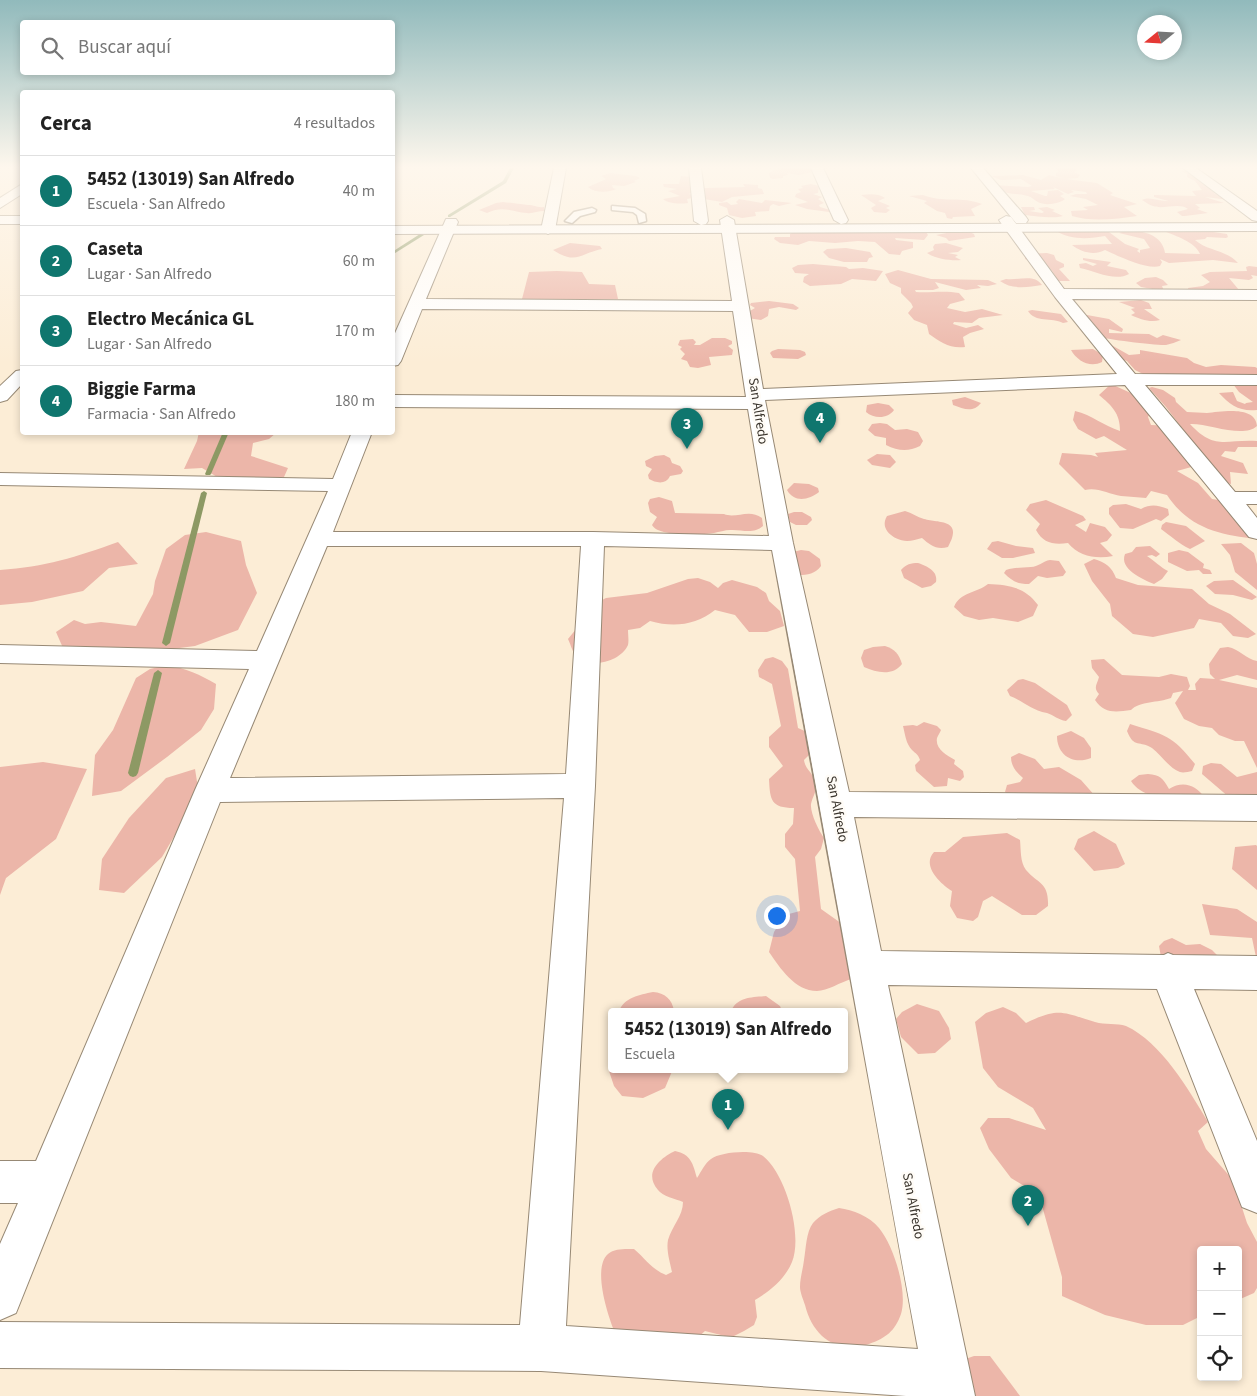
<!DOCTYPE html>
<html lang="es">
<head>
<meta charset="utf-8">
<style>
  body { margin:0; font-family:"Source Sans 3",sans-serif; background:#f2f2f2; color:#222 }
  .controls { position:absolute; right:15px; bottom:15px; display:grid; overflow:hidden; border-radius:5px; box-shadow:0 2px 8px #0003 }
  .controls button { width:45px; height:45px; display:grid; place-items:center; padding:0; border:0; border-bottom:1px solid #e0e0e0; background:#fff; color:#222; font:25px sans-serif }
  .compass { position:absolute; left:1137px; top:15px; width:45px; height:45px; border-radius:50%; background:#fff; box-shadow:0 2px 8px #0003; rotate:252deg }
  .you { position:absolute; left:776px; top:915px; width:18px; height:18px; margin:-12px; border:4px solid #fff; border-radius:50%; background:#1a73e8; box-shadow:0 0 0 8px #1a73e833 }
  .badge { display:grid; place-items:center; width:32px; height:32px; border-radius:50%; background:#0f766e; color:#fff; font-size:16px; font-weight:700 }
  .pin { position:absolute; translate:-50% -41px; filter:drop-shadow(0 1px 2px #0008) }
  .pin::after { content:''; position:absolute; top:26px; width:18px; height:15px; background:inherit; clip-path:polygon(0 0,100% 0,50% 100%) }
  .popup { position:absolute; left:608px; top:1008px; width:240px; height:65px; box-sizing:border-box; display:grid; place-content:center; border-radius:5px; background:#fff; filter:drop-shadow(0 1px 4px #0005); font-size:16px; white-space:nowrap; color:#767676 }
  .popup b { font-size:19px; color:#222 }
  .popup::after { content:''; position:absolute; left:50%; top:100%; margin-left:-10px; border:10px solid transparent; border-top-color:#fff }
  .list { margin:0; padding:0; list-style:none }
  h2 { display:flex; justify-content:space-between; align-items:center; height:65px; margin:0; padding:0 20px; font-size:21px }
  h2 small { font-size:16px; font-weight:400; color:#767676 }
  .list li { display:grid; grid-template-columns:32px 1fr auto; gap:15px; align-items:center; box-sizing:border-box; height:70px; padding:0 20px; border-top:1px solid #e0e0e0 }
  .list b { display:block; font-size:19px; white-space:nowrap }
  .list p { margin:0; font-size:16px; white-space:nowrap; color:#767676 }
  .list em { font-size:16px; font-style:normal; color:#767676 }
  .icon { flex:none; width:28px; height:28px; fill:none; stroke:currentColor; stroke-width:2; stroke-linecap:round; stroke-linejoin:round }
  .map { position:relative; flex:none; width:1257px; height:1396px; overflow:hidden }
  .search { position:absolute; background:#fff; box-shadow:0 2px 8px #0003; left:20px; top:20px; width:375px; height:55px; display:flex; align-items:center; gap:12px; box-sizing:border-box; padding:0 18px; border-radius:5px; color:#767676; font-size:19px }
  .panel { position:absolute; background:#fff; box-shadow:0 2px 8px #0003; left:20px; top:90px; width:375px; height:345px; border-radius:5px }
  .map>svg:first-child { display:block }
  .green { fill:#ecb6a9 }
  .lines { fill:none; stroke-linecap:round; stroke-linejoin:round }
  .stream { fill:#8d9964; fill-rule:evenodd }
  .lane-casing { stroke:#978975; stroke-width:3 }
  .street-casing { stroke:#978975; stroke-width:2 }
  .secondary-casing { stroke:#978975; stroke-width:2 }
  .lane { fill:#fff; fill-rule:evenodd }
  .street { fill:#fff; fill-rule:evenodd }
  .secondary { fill:#fff; fill-rule:evenodd }
  .labels { text-anchor:middle; dominant-baseline:central; stroke-width:5; stroke-linejoin:round; paint-order:stroke }
  .street-label { font-size:14px; fill:#3b352d; stroke:#fffcf7 }
</style>
</head>
<body>
<div class="map">
<svg width="1257" height="1396" viewBox="0 0 1257 1396">
  <rect width="100%" height="100%" fill="#fcedd6"/>
  <g class="green">
    <path d="M780 168H810L812 172 799 175 787 173 788 175 783 176V178L773 179 770 178 769 173 774 170 786 169Z"/>
    <path d="M1056 168H1075L1077 171 1074 172 1080 175 1078 178 1066 179 1097 183 1113 193 1110 195 1137 204 1124 207 1137 216C1117 219 1091 222 1072 216L1071 211 1088 210 1083 207 1098 205 1086 199 1070 196 1076 194H1087L1086 192 1071 190 1074 192 1068 194 1053 187 1055 189 1031 191 1045 196H1047L1048 191 1058 190 1064 194 1060 196 1065 199C1059 204 1045 206 1038 202 1035 201 1032 197 1028 196 1013 192 1008 197 994 185L1028 187 1032 186 1021 179 1001 180 991 176 1023 175 1041 180 1049 175 1065 179 1056 176V173L1059 172Z"/>
    <path d="M1187 170 1218 192 1214 193 1230 200 1205 197 1224 203 1195 204 1200 208 1197 209 1208 213 1185 216H1182L1177 212 1188 209C1179 202 1163 210 1153 206 1149 205 1146 202 1142 200 1151 196 1159 202 1168 201L1154 197V195L1196 196 1192 191 1202 190 1195 181 1187 177V174L1182 171Z"/>
    <path d="M610 173 636 176 640 178 634 181 636 182 624 186 612 185 613 188 616 189C608 193 595 193 588 187L604 180 606 179 601 176Z"/>
    <path d="M681 176 692 177 691 193 689 194 693 195 692 198 687 199 688 203C680 204 669 204 663 199L680 196 668 191 677 189 664 187 663 184H679Z"/>
    <path d="M743 184 758 185V188L762 189 764 194 732 197 722 202 704 199 699 191 705 188 745 187Z"/>
    <path d="M811 184 819 186 818 193 813 194 822 197 818 199 824 203 819 205 820 207 830 210 829 212 807 209 795 205 808 202 795 197 796 194 801 192 798 189 803 188 801 186Z"/>
    <path d="M861 195C870 194 878 193 885 198L878 201 890 206 886 208 890 210 886 213 874 212 871 208 876 205Z"/>
    <path d="M923 195C942 203 963 196 982 204L971 209 975 216 953 217 952 219 947 218 945 213 937 211 924 203 927 201 909 196Z"/>
    <path d="M739 199 762 203 765 200 792 203 779 206 773 204 770 206 769 211 755 212 756 216 742 218 729 215 727 208 719 205V203L727 202 731 205 738 204 736 202Z"/>
    <path d="M503 202C512 203 519 204 528 205 535 205 537 208 544 207V211C538 211 532 214 527 213 511 212 504 205 487 213L479 210 496 203Z"/>
    <path d="M1021 207H1034L1035 210 1029 211 1042 213 1044 212 1038 208 1047 207 1055 210 1052 211 1063 216C1054 219 1035 216 1025 215Z"/>
    <path d="M1187 228 1227 234 1228 237 1226 238 1207 237 1205 239 1195 240C1207 251 1227 250 1238 263L1213 260 1169 263 1160 259 1162 262 1160 266C1147 270 1118 256 1105 250 1094 256 1081 252 1072 245L1112 244 1105 236C1089 239 1070 240 1056 231L1109 232 1125 244 1139 249 1137 251 1140 253V250L1150 248 1144 239 1119 233C1135 228 1162 232 1165 253L1200 254C1195 242 1176 236 1164 231Z"/>
    <path d="M957 231H967L974 234 975 237 949 241 946 238 936 235Z"/>
    <path d="M794 232H926L928 235 924 240 895 238 896 240 913 242V248L902 251 900 255 889 254 875 242 858 241 835 243 809 241 798 245 780 243 774 239 775 237H790V234Z"/>
    <path d="M570 243 600 246 602 249C578 254 577 265 553 250Z"/>
    <path d="M946 243 963 248 958 252 948 253 958 255 955 257 961 260C952 261 935 259 927 253L934 250 933 247 935 244Z"/>
    <path d="M846 248 870 252 873 257 869 258 867 262H844L829 258 823 252 827 249Z"/>
    <path d="M1025 254 1047 253 1054 255 1056 260 1064 264V267L1059 269 1070 281H1058C1047 259 1044 267 1025 259Z"/>
    <path d="M1083 258 1111 262 1107 266 1126 270 1129 274C1115 282 1095 271 1080 268L1079 264 1086 263 1093 266 1097 264 1083 260Z"/>
    <path d="M813 264 846 267 849 269 863 268 883 271 876 281 852 279 841 284 810 286 803 282 804 277 809 274 795 273 792 268 798 265Z"/>
    <path d="M1249 266 1257 267V276L1251 275 1253 278 1249 280 1229 278 1239 290 1189 294 1188 288 1203 286 1210 282 1201 275 1210 272 1247 271 1246 267Z"/>
    <path d="M898 270 931 279 988 280 997 284 988 286 977 285 981 288 966 290 935 282 939 288 933 290H915L916 292C931 293 944 290 959 293L965 300 950 304 947 308 965 312 982 309 1003 315 979 318 972 323 954 322 953 324 966 328 978 325 984 329 970 333 963 337 965 347C950 349 940 342 929 334L927 325 914 320 908 313 913 307 911 303 901 293V288L890 283 885 274Z"/>
    <path d="M557 271 582 272 589 284 615 285 618 299H522L529 272Z"/>
    <path d="M1156 277 1163 280 1168 285 1162 286 1164 291 1141 287 1136 283 1145 278Z"/>
    <path d="M1006 279C1018 281 1034 273 1042 285 1028 287 1012 290 1000 281Z"/>
    <path d="M1141 300 1149 303 1152 309H1144L1160 320C1150 323 1140 319 1131 315L1135 313 1131 309 1135 308 1119 302Z"/>
    <path d="M769 301 793 304 799 308 796 310 779 307 769 309 768 316 761 320 747 318 748 312 755 308 750 305 751 303Z"/>
    <path d="M1032 310 1061 314 1068 322 1063 323C1052 317 1035 323 1028 311Z"/>
    <path d="M1087 315 1109 319 1123 329 1122 332 1109 329V333L1149 334 1157 338 1163 335 1181 340C1176 342 1171 344 1166 345 1160 346 1104 339 1101 337 1095 332 1089 322 1084 316Z"/>
    <path d="M712 338H725L732 341V344L728 346 733 350 732 355 709 357 711 365 698 368 690 367 687 361 681 359 685 354 680 349 682 347 678 345 680 340 693 339 696 342 694 345H700Z"/>
    <path d="M1106 342 1129 355 1140 354V350L1187 358 1194 363 1206 367 1221 365 1255 367 1257 368V379L1147 376 1135 370 1127 361 1110 355Z"/>
    <path d="M778 349 800 350 805 352 806 355 798 359 773 358 770 353 772 351Z"/>
    <path d="M1093 349 1103 355 1102 362C1090 368 1077 361 1071 350Z"/>
    <path d="M1111 384 1155 404 1148 417 1151 425 1172 426 1195 466 1177 471 1198 483 1212 499 1225 501 1257 539C1219 535 1189 528 1167 495L1151 491 1146 498C1138 497 1130 497 1121 496 1109 494 1097 487 1085 490L1059 464 1062 453 1091 455 1098 457 1095 453 1127 450 1104 436 1096 439 1078 429 1073 420 1075 411C1092 415 1104 426 1120 431 1120 413 1112 406 1099 395Z"/>
    <path d="M1233 384H1257V410C1240 412 1230 405 1219 393L1233 392 1237 401 1245 404 1246 403 1253 402 1239 392Z"/>
    <path d="M1152 387 1163 390 1175 398 1176 402 1187 412C1194 412 1201 413 1207 413 1221 412 1255 405 1257 426 1243 439 1208 423 1190 424 1215 451 1225 439 1257 441V447H1238L1235 452 1225 451 1221 456 1243 463 1248 474 1230 472 1231 484 1223 482 1166 407 1149 388Z"/>
    <path d="M965 397 981 403C973 413 964 409 953 405L952 400Z"/>
    <path d="M878 403 889 405 894 410C888 419 874 419 866 412L867 405Z"/>
    <path d="M880 423 887 424 895 430 907 429 918 432 923 441 920 446C908 452 898 451 886 445V438L875 436 868 430 872 424Z"/>
    <path d="M199 432 276 433 269 439 253 443 251 456 288 468 284 477 219 478 202 468 184 469 197 441Z"/>
    <path d="M877 454 890 455 896 462 890 468 872 465 867 460Z"/>
    <path d="M664 455 670 458 672 463 680 466 683 471 681 474 670 476C666 485 656 483 649 479L648 475 652 469 646 466 645 461 655 456Z"/>
    <path d="M794 483 809 484 818 488 819 492C809 500 794 503 787 490Z"/>
    <path d="M659 497 672 501 675 513 724 514C736 519 749 508 762 518L763 526C753 535 741 529 730 530 725 530 719 532 714 533 702 535 658 537 652 525L657 517 650 512 648 503 650 499Z"/>
    <path d="M1046 500 1083 516 1086 520 1075 525 1086 532 1090 523 1105 527 1112 535 1107 541 1100 543 1113 556C1097 559 1079 557 1068 543 1053 545 1043 543 1036 530L1040 524 1026 510 1030 504Z"/>
    <path d="M1126 504 1141 509C1151 504 1157 505 1168 509L1169 515 1161 521 1156 519 1133 529 1120 528 1109 514V508L1113 505Z"/>
    <path d="M905 511C912 513 917 517 924 519 939 523 964 519 948 547 936 550 930 545 922 538 917 539 912 541 907 541 893 540 879 529 887 516Z"/>
    <path d="M794 512H802L811 517 812 520 807 525H796L790 522 788 514Z"/>
    <path d="M1166 522 1186 526 1205 541 1190 549C1179 544 1171 536 1161 529L1162 525Z"/>
    <path d="M206 532 241 541 246 565 257 593 238 630 195 646 133 654 63 648 56 632 74 620 85 624 101 622 136 626 153 594 155 581 166 549 185 535Z"/>
    <path d="M998 541 1016 546 1033 548 1035 553 1013 558H1002L987 549 992 542Z"/>
    <path d="M118 542 138 564 109 568 83 591 32 602 0 605V570C45 567 76 557 118 542Z"/>
    <path d="M1241 543 1254 553 1257 564V590L1235 572 1230 555 1221 544Z"/>
    <path d="M1150 546 1160 554 1156 557 1152 555 1147 556C1155 561 1160 567 1168 571L1162 579 1154 584C1142 579 1119 569 1125 554L1132 552 1136 547Z"/>
    <path d="M801 550 809 551 820 559 821 566C815 574 808 575 798 575L785 554Z"/>
    <path d="M1179 550 1188 552 1204 564 1203 568 1210 570 1212 574H1203L1199 570 1187 571 1168 562V553Z"/>
    <path d="M1094 559C1105 562 1112 567 1116 578L1138 585 1192 589 1209 604 1230 614 1256 634 1248 638 1233 636 1221 623 1199 619 1194 628 1153 637 1133 634 1112 616 1110 604 1092 581 1084 564Z"/>
    <path d="M1050 560 1059 561 1066 572 1063 576 1047 578 1038 576 1029 584C1017 584 1012 581 1004 573L1006 570C1015 567 1022 568 1031 567 1038 567 1043 561 1050 560Z"/>
    <path d="M918 563C927 566 938 571 936 582L931 586 922 588 904 578 901 570C906 564 911 563 918 563Z"/>
    <path d="M698 578 710 582 718 588 723 583 732 580 757 587 766 593 769 601 780 611 784 626 767 632H749L735 615 715 610C696 625 674 628 650 621L640 628 628 630C628 634 629 641 628 645 621 661 594 668 579 659 573 655 571 645 568 639L598 602 606 598 647 593 688 579Z"/>
    <path d="M1233 580 1257 597 1252 600 1233 595 1215 594 1206 586 1214 581Z"/>
    <path d="M988 584C1009 585 1025 587 1038 605L1033 616 1018 622 993 618 979 620 964 616 954 607C960 592 977 593 988 584Z"/>
    <path d="M885 646C895 649 899 654 902 664 893 676 877 673 864 667L861 658 864 650 873 647Z"/>
    <path d="M1228 647C1239 649 1246 659 1257 661V680L1237 675 1219 680 1257 688V768L1244 741H1235L1219 735 1212 728 1199 726 1184 719 1175 703 1183 691 1173 693 1171 698C1158 703 1140 701 1131 710 1116 712 1104 714 1095 700L1099 694C1093 687 1097 685 1099 677L1092 668 1091 660 1104 659 1122 675 1159 677 1171 674 1187 677 1190 686 1188 690H1196L1195 684 1200 678 1215 679 1210 674 1209 664 1220 648Z"/>
    <path d="M773 657 782 661 788 669 798 728 807 732 812 752 804 760C805 769 813 773 815 781 818 791 813 795 811 804 810 813 819 831 824 838L821 849 815 857 821 909 845 926 851 979C841 982 827 991 817 991 795 991 780 968 769 952L774 932 785 915 800 911 795 859 785 847V834L793 824 794 808C771 808 770 800 769 779L783 766 769 747V737L781 726 772 684 759 677 758 670 765 659Z"/>
    <path d="M167 665C185 668 201 675 216 684L214 709 201 730 167 757 121 791 92 796 95 755 113 730 136 678 150 669Z"/>
    <path d="M1023 679 1035 683 1067 705 1072 715 1066 721C1058 720 1054 715 1047 713 1031 710 1025 702 1010 696L1007 690 1018 680Z"/>
    <path d="M924 722 937 726 941 730C940 733 938 735 937 738 935 749 947 755 955 760L954 764 963 771 964 777 960 781 948 778 947 786 934 787 916 771 915 765 920 760C918 754 916 754 912 750 906 744 905 734 903 726L913 725 917 726Z"/>
    <path d="M1130 724C1165 735 1172 735 1195 764L1192 771C1188 772 1183 773 1180 772 1169 768 1161 755 1152 748 1140 740 1134 749 1127 731Z"/>
    <path d="M1071 731 1084 738 1091 748V758C1074 765 1057 756 1057 736Z"/>
    <path d="M1019 753 1035 759 1044 769 1059 767 1081 780 1096 797 1011 798 1005 792 1007 785 1020 782 1023 778C1016 772 1011 766 1011 757Z"/>
    <path d="M43 762 87 769 56 839 6 878 0 895V767Z"/>
    <path d="M1211 763 1221 764 1237 777 1257 772V810L1237 804 1202 774 1203 766Z"/>
    <path d="M195 769 199 794 162 857 124 893 99 890 102 859 129 818 166 778Z"/>
    <path d="M1148 774C1160 775 1163 778 1169 789 1183 780 1196 785 1205 798 1182 798 1145 803 1131 781L1139 775Z"/>
    <path d="M1094 831 1116 844 1125 864 1118 868 1094 871 1074 849 1078 839Z"/>
    <path d="M1007 833 1020 840C1021 850 1020 862 1026 870 1038 884 1049 882 1048 906L1036 915H1022L992 896 983 901 978 917 973 921 957 918 950 906 952 891C941 884 921 866 934 852H945L963 837Z"/>
    <path d="M1256 845 1257 846V890L1232 869 1235 847Z"/>
    <path d="M1202 904 1237 909 1257 922V962L1252 938 1210 935Z"/>
    <path d="M1172 938 1186 945 1200 944 1212 950 1217 955 1226 973 1161 957 1159 946 1164 941Z"/>
    <path d="M653 992C665 993 672 999 674 1011H619C625 997 639 995 653 992Z"/>
    <path d="M766 996 780 1006 782 1011H731C737 997 752 997 766 996Z"/>
    <path d="M917 1004 939 1011 949 1028 951 1039 935 1053 918 1054 901 1037 896 1019 902 1012Z"/>
    <path d="M1003 1007 1016 1013 1026 1023C1059 1007 1062 1012 1095 1022 1105 1025 1117 1023 1126 1026 1161 1042 1189 1090 1208 1122L1198 1131 1206 1149 1233 1180 1247 1223 1257 1242V1288L1254 1293 1238 1300V1250H1201V1316L1183 1325H1146L1105 1315 1062 1296V1277L1039 1195 1011 1178 989 1149 980 1128 988 1118H1009L1046 1130 1033 1108 998 1087 983 1068 975 1022 986 1013Z"/>
    <path d="M612 1064V1069H673L665 1088 643 1098 622 1096 614 1086 609 1071Z"/>
    <path d="M675 1151C691 1154 693 1164 697 1178 701 1172 705 1163 711 1159 720 1152 753 1149 763 1156 786 1174 803 1235 792 1262 785 1279 770 1291 755 1300L757 1317 754 1325 744 1331 734 1336H725L705 1331 696 1339 615 1333C608 1316 592 1268 608 1254 615 1248 626 1249 634 1249 646 1259 651 1269 666 1275L672 1272C670 1262 666 1250 668 1240 672 1226 683 1216 683 1202 676 1199 662 1196 658 1190 643 1173 660 1158 675 1151Z"/>
    <path d="M839 1208C853 1210 869 1216 879 1228 894 1246 908 1292 901 1314 895 1331 886 1338 869 1344 837 1355 813 1337 805 1305 803 1299 800 1292 800 1287 800 1278 803 1269 804 1260 806 1249 806 1232 813 1223 820 1215 829 1211 839 1208Z"/>
    <path d="M974 1356H990L1020 1396H959L957 1362Z"/>
  </g>
  <g class="lines">
    <g class="stream">
      <path d="M510 168H514L506 183 450 217H448V215L503 181Z"/>
      <path d="M420 234 424 235 392 255V252Z"/>
      <path d="M223 432H229L211 474 210 475H206L205 474Z"/>
      <path d="M204 491 207 493 170 643 166 646 162 643 201 493Z"/>
      <path d="M158 670 162 673 138 773 136 776 133 777 130 776 128 773 154 673Z"/>
    </g>
    <defs>
      <g id="lane">
        <path d="M612 206 635 208 645 214 646 221 639 223 637 215 633 212 612 210Z"/>
        <path d="M592 208 596 210 595 212 580 216 572 223 565 221 574 212Z"/>
      </g>
      <g id="street">
        <path d="M554 168H566L555 230 548 234 541 230Z"/>
        <path d="M689 168H701L708 221 706 224 701 225 694 221Z"/>
        <path d="M811 168H823L848 220 846 223 841 224 834 220Z"/>
        <path d="M971 168H983L1026 217 1028 220 1026 223H1016Z"/>
        <path d="M1183 168H1196L1257 211V221L1252 220Z"/>
        <path d="M22 184V194L0 208V198Z"/>
        <path d="M727 216 734 220 763 389 1117 374 1055 297 1001 223 999 220 1006 216 1011 217 1064 289 1257 290V300L1072 299 1135 374 1257 375V385H1145L1235 492H1257V504H1246L1257 518V539L1249 537 1125 385 765 400 793 543 849 792 1257 795V821L854 817 881 951 1164 955 1168 953 1173 955 1257 956V990L1194 989 1257 1141V1213L1242 1207 1157 989 888 985 975 1396H906L541 1371 0 1368V1322L520 1325 564 798 220 802 16 1313 0 1320V1244L18 1203H0V1161H36L195 790 249 669 0 663V645L257 651 328 491 0 485V473L333 479 352 432H372L333 532H593L769 536 748 409 392 407V395L746 397 733 311 422 309 401 361 398 365 392 366V340L446 219H456L458 222 426 299 732 301 720 220ZM327 546H581L566 774 230 778ZM604 546 772 550C823 816 868 1083 918 1349L566 1326 595 786Z"/>
        <path d="M22 370V384L7 400 0 402V386L16 371Z"/>
      </g>
      <g id="secondary">
        <rect x="0" y="216" width="22" height="8"/>
        <path d="M1257 223V231L392 234V226Z"/>
      </g>
    </defs>
    <use href="#lane" class="lane-casing"/>
    <use href="#street" class="street-casing"/>
    <use href="#secondary" class="secondary-casing"/>
    <use href="#lane" class="lane"/>
    <use href="#street" class="street"/>
    <use href="#secondary" class="secondary"/>
  </g>
  <linearGradient id="sky" x2="0" y2="1"><stop stop-color="#91babc"/><stop offset="0.46" stop-color="#fef7ed"/><stop offset="1" stop-color="#fef7ed" stop-opacity="0"/></linearGradient>
  <rect width="1257" height="363" fill="url(#sky)"/>
  <g class="labels">
    <g class="street-label">
      <text transform="translate(758 411) rotate(81)">San Alfredo</text>
      <text transform="translate(837 809) rotate(79)">San Alfredo</text>
      <text transform="translate(913 1206) rotate(79)">San Alfredo</text>
    </g>
  </g>
</svg>
<div class="controls">
<button>+</button>
<button>−</button>
<button><svg class="icon" aria-label="locate" viewBox="0 0 24 24"><circle cx="12" cy="12" r="6"/><path d="M12 2v4M12 18v4M2 12h4M18 12h4"/></svg></button>
</div>
<svg class="compass" viewBox="-18 -18 36 36"><path d="M0-13l5 13h-10z" fill="#e53935"/><path d="M0 13l5-13h-10z" fill="#767676"/></svg>
<div class="you"></div>
<div class="pin badge" style="left:728px;top:1130px">1</div>
<div class="popup"><b>5452 (13019) San Alfredo</b>Escuela</div>
<div class="pin badge" style="left:1028px;top:1226px">2</div>
<div class="pin badge" style="left:687px;top:449px">3</div>
<div class="pin badge" style="left:820px;top:443px">4</div>
<div class="search"><svg class="icon" aria-label="search" viewBox="0 0 24 24"><circle cx="10" cy="10" r="6"/><path d="M15 15l6 6"/></svg>Buscar aquí</div>
<section class="panel">
<h2>Cerca<small>4 resultados</small></h2>
<ul class="list">
<li><span class="badge">1</span><div><b>5452 (13019) San Alfredo</b><p>Escuela · San Alfredo</p></div><em>40 m</em></li>
<li><span class="badge">2</span><div><b>Caseta</b><p>Lugar · San Alfredo</p></div><em>60 m</em></li>
<li><span class="badge">3</span><div><b>Electro Mecánica GL</b><p>Lugar · San Alfredo</p></div><em>170 m</em></li>
<li><span class="badge">4</span><div><b>Biggie Farma</b><p>Farmacia · San Alfredo</p></div><em>180 m</em></li>
</ul>
</section>
</div>
</body>
</html>
